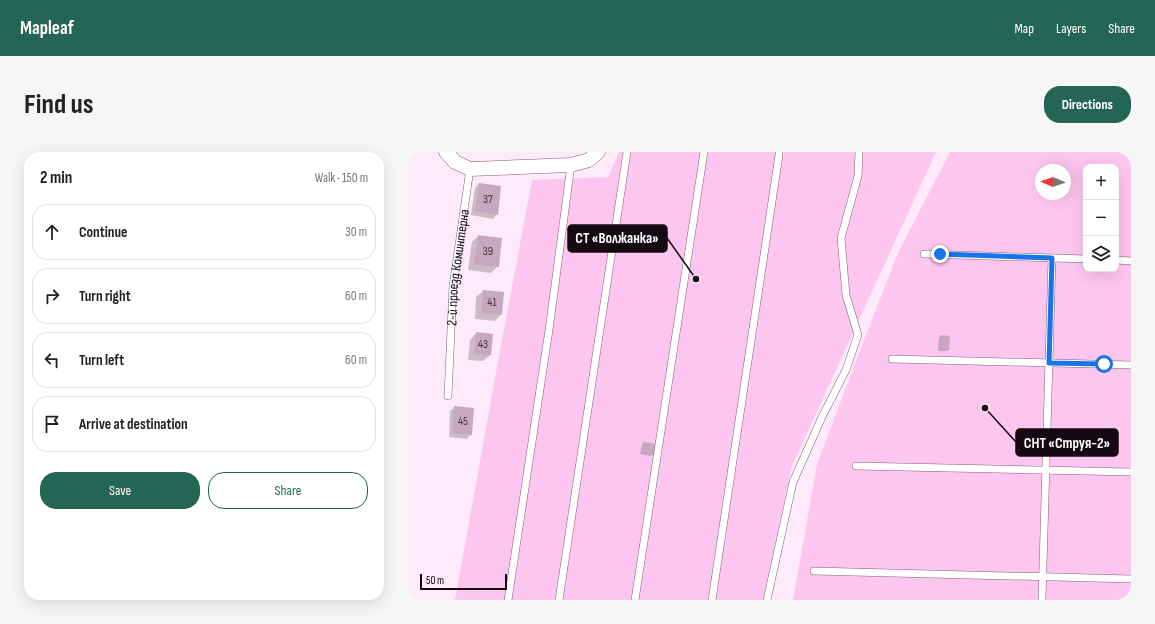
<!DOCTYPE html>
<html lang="en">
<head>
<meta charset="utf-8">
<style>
  body { margin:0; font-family:"Sofia Sans Condensed",sans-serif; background:#f6f6f6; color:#222 }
  .controls { position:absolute; right:12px; top:12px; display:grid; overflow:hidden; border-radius:8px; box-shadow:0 4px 16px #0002 }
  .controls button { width:36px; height:36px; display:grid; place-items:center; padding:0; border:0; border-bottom:1px solid #e0e0e0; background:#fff; color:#222; font:20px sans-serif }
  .compass { position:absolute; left:627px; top:12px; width:36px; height:36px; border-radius:50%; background:#fff; box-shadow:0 4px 16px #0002; rotate:272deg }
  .scale { position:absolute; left:12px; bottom:10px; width:87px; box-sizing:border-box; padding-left:4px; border:2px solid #150a12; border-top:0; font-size:11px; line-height:14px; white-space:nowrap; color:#150a12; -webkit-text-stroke:3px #feeaf9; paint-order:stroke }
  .stop { position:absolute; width:12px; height:12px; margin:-9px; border:3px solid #1a73e8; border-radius:50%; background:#fff }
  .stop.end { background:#1a73e8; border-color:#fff; box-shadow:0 1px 4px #0008 }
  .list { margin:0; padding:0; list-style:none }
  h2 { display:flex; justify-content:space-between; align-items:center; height:52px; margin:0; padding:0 16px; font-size:17px }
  h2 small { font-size:13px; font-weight:400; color:#767676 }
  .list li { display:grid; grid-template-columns:26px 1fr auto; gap:12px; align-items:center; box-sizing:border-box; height:56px; margin:0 8px 8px; padding:0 8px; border:1px solid #e0e0e0; border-radius:16px }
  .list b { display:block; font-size:15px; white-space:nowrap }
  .list em { font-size:13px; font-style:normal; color:#767676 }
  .actions { display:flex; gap:8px; padding:12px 16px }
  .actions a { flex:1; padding:9px 0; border:1px solid #246553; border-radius:16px; text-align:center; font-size:14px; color:#246553 }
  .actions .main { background:#246553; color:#fff }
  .icon { flex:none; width:22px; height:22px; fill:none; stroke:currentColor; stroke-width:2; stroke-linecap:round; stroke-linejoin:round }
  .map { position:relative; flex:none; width:723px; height:448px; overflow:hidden; border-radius:16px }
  header { display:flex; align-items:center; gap:24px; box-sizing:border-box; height:56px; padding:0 20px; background:#246553; color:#fff }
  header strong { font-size:19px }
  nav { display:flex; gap:22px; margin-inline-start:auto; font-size:14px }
  .intro { display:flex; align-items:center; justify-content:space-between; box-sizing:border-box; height:96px; padding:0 24px }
  h1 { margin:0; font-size:28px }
  .button { padding:10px 18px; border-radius:16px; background:#246553; color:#fff; font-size:14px; font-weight:700 }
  main { display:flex; gap:24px; padding:0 24px }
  aside { flex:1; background:#fff; border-radius:16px; box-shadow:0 4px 16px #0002 }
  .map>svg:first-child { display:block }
  .green { fill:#fdc6ef; fill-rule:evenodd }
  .shadow { fill:#0003 }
  .building { fill:#c8a8c0 }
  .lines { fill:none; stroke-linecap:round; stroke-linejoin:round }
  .service-casing { stroke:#7d6076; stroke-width:8 }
  .minor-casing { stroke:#7d6076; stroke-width:15 }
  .service { stroke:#fff; stroke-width:7 }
  .minor { stroke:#fff; stroke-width:14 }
  .route { stroke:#1a73e8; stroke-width:5 }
  .labels { text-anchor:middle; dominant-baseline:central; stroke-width:3; stroke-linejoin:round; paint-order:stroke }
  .number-label { font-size:12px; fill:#42323e }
  .street-label { font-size:14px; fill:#150a12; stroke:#feeaf9 }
  .leader { fill:none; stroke:#150a12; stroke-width:1.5 }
  .callout-dot { fill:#150a12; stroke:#feeaf9; stroke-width:1.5 }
  .callout { fill:#150a12; stroke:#150a12; stroke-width:1.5 }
  .callout-label { font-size:15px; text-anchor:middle; font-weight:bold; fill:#fff }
</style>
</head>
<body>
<header>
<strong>Mapleaf</strong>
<nav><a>Map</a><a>Layers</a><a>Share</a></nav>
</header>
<div class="intro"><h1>Find us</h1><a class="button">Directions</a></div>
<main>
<aside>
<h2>2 min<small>Walk · 150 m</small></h2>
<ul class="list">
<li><svg class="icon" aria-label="ahead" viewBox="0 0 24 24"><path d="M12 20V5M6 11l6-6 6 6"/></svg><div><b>Continue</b></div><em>30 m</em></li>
<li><svg class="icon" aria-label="right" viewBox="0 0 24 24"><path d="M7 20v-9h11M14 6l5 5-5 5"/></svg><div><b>Turn right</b></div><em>60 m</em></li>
<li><svg class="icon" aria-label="left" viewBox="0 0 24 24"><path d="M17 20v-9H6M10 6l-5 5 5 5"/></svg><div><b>Turn left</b></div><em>60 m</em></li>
<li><svg class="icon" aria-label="arrive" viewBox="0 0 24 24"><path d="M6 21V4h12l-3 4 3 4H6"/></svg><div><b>Arrive at destination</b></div></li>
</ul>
<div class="actions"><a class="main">Save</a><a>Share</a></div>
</aside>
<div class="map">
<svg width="723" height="448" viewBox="0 0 723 448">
  <rect width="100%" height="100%" fill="#feeaf9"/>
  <g class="green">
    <path d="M211 0H528L384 314 355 448H47L87 226 124 28 200 25Z"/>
    <path d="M542 0H723V448H385L409 312 451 201 490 101ZM678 15H708V117H678ZM633 18H657V42H633Z"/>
  </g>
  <g class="shadow">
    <path d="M71 32 89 62 85 67 63 63 67 36Z"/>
    <path d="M70 84 90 114 83 121 60 118 64 90Z"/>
    <path d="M75 139 93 162 87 169 67 167 68 145Z"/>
    <path d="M68 181 82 203 75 209 60 208 62 188Z"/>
    <path d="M533 184 540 197 539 199H530L531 186Z"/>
    <path d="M47 255 63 282 59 287 41 285 42 259Z"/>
    <path d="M235 291 245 302 243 304 232 302 234 293Z"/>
  </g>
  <g class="building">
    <path d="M71 31 93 34 90 63 67 59Z"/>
    <path d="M70 83 94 86 91 115 66 112Z"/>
    <path d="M75 138 96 140 94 163 73 161Z"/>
    <path d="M68 180 85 182 83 203 66 202Z"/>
    <path d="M532 183 542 184 541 198H532Z"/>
    <path d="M46 254 66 256 64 283 44 281Z"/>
    <path d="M235 290 248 292 246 303 233 300Z"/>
  </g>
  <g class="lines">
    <defs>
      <g id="service">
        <path d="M516 102 678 107"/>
        <path d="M708 108 723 109"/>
        <path d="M484 207 723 213"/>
        <path id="s1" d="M40 244 45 134 62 17"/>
        <path d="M448 314 723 320"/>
        <path d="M406 419 723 427"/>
        <path d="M100 448 141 178 163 13"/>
        <path d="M151 448 219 0"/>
        <path d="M227 448 296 0"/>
        <path d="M304 448 371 3V0"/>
        <path d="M359 448 385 330 414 265 438 218 450 183 438 143 433 86 450 24 451 0"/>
        <path d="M634 448 644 106"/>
      </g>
      <path id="minor" d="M38 0 47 10 62 17 163 13 181 8 190 0"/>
    </defs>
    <use href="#service" class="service-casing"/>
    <use href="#minor" class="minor-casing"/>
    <use href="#service" class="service"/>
    <use href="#minor" class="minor"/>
  </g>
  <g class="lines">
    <path class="route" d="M532 102 644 106 641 211 696 212"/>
  </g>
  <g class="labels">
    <g class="number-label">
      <text x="80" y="47">37</text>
      <text x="80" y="99">39</text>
      <text x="84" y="150">41</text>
      <text x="75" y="192">43</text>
      <text x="55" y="269">45</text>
    </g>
    <g class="street-label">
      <text stroke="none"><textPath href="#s1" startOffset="129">2-й проезд Коминтерна</textPath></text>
    </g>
  </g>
  <path class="leader" d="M288 127L259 86M577 256L608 290"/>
  <g class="callout-dot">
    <circle cx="288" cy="127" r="4"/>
    <circle cx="577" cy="256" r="4"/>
  </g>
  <g class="callout">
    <rect x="160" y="73" width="99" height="27" rx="4"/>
    <rect x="608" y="277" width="102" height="27" rx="4"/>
  </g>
  <g class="callout-label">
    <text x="209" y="91">СТ «Волжанка»</text>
    <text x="659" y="296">СНТ «Струя-2»</text>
  </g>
</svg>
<div class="controls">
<button>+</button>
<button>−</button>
<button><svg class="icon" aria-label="layers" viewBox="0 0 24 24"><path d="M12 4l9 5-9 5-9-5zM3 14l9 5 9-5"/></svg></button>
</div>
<svg class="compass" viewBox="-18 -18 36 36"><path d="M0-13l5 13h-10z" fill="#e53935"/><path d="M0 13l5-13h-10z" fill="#767676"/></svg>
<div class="scale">50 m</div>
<div class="stop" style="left:696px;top:212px"></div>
<div class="stop end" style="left:532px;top:102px"></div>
</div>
</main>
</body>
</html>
